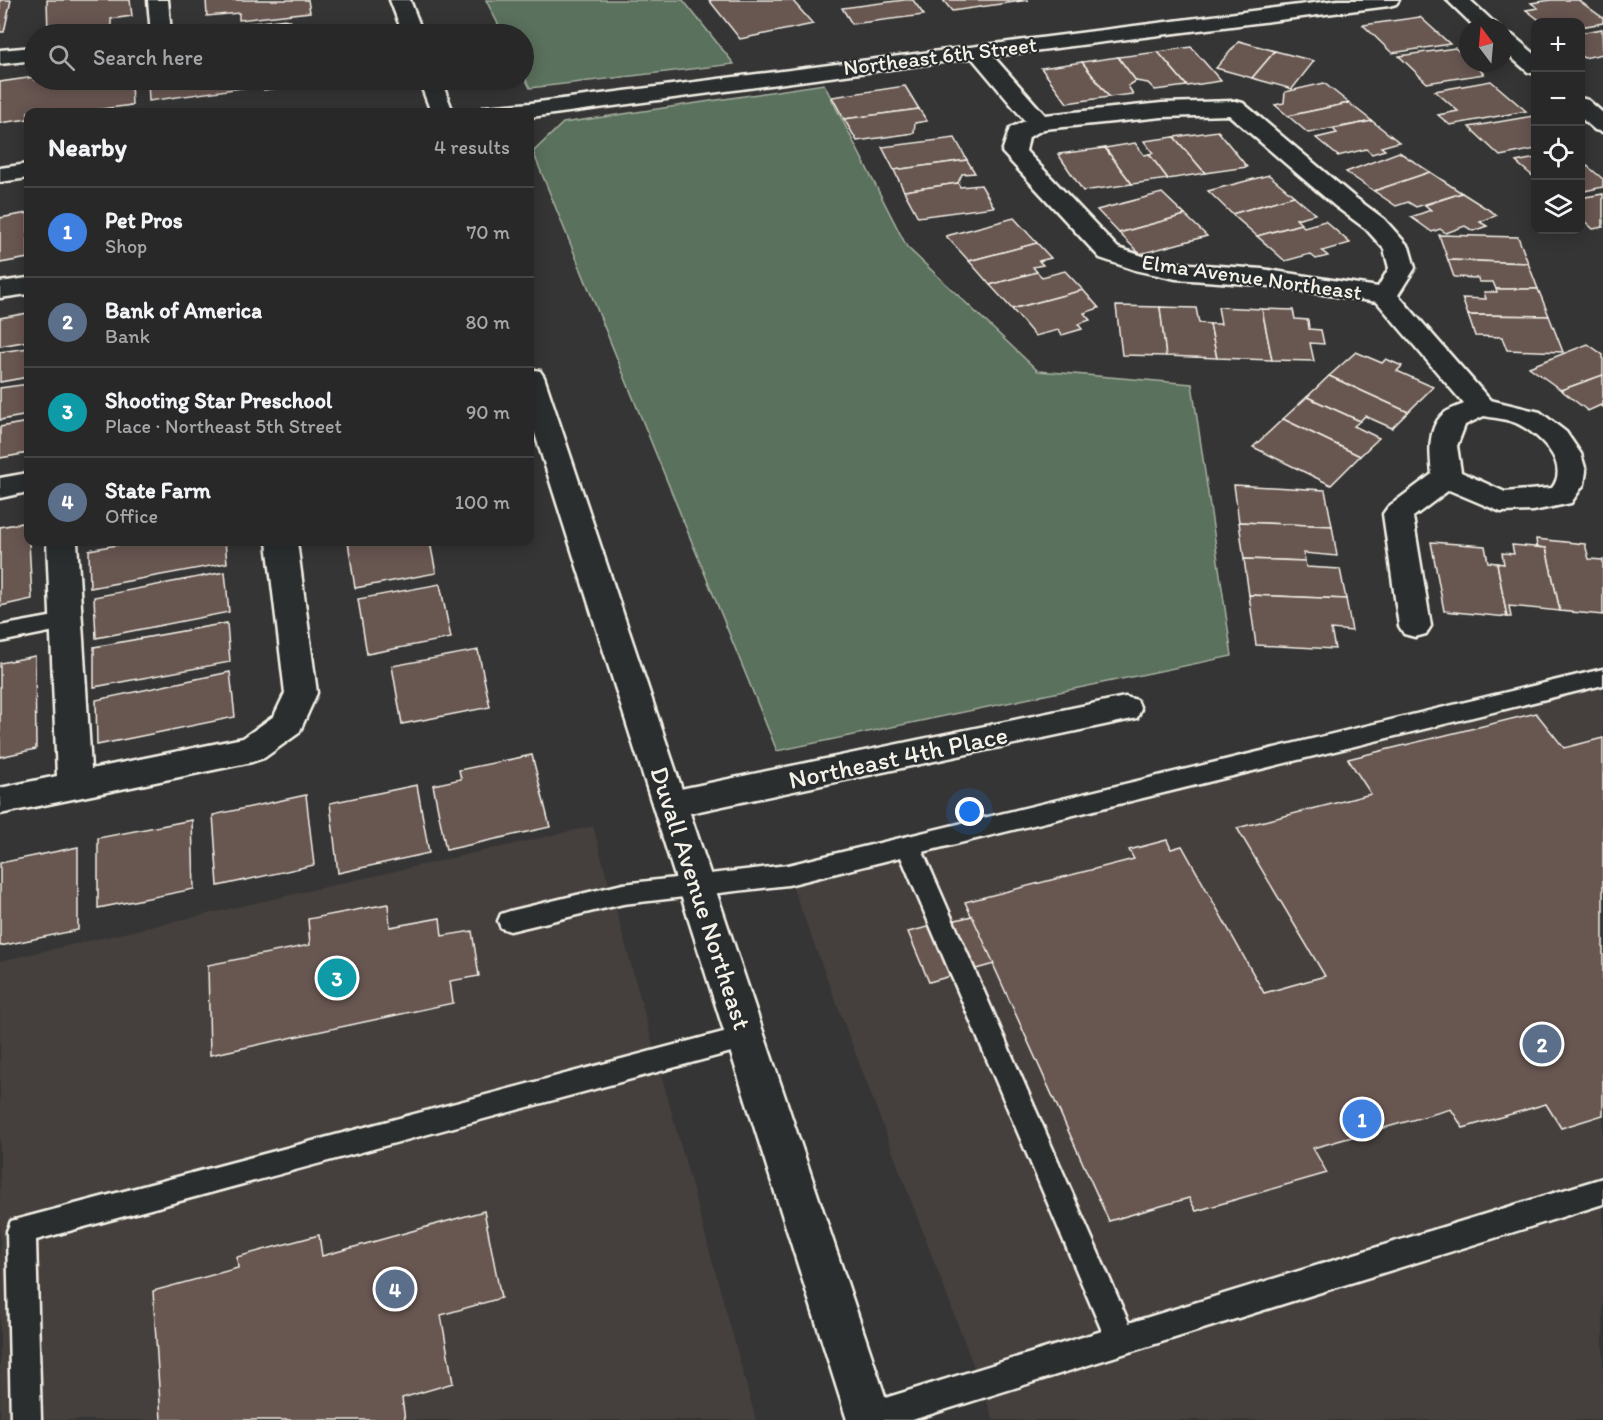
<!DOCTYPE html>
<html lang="en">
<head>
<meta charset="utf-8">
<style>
  body { margin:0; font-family:Itim,sans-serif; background:#343434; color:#f1f3f6 }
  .controls { position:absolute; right:18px; top:18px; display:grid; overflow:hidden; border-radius:12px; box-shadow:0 3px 15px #0003 }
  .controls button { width:54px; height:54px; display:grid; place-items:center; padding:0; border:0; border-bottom:2px solid #444445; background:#282828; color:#f1f3f6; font:30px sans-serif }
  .compass { position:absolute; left:1459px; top:18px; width:54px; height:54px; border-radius:50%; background:#282828; box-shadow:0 3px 15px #0003; rotate:344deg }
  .you { position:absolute; left:970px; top:812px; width:21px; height:21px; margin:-15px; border:4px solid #fff; border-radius:50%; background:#1a73e8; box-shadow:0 0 0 9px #1a73e833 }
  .badge { display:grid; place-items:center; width:39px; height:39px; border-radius:50%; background:#95b2f1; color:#fff; font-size:20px; font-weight:700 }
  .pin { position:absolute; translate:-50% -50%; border:3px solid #fff; box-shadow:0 2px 6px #0006 }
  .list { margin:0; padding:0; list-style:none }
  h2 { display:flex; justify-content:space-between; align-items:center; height:78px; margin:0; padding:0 24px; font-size:26px }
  h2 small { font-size:20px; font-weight:400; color:#a5a6a8 }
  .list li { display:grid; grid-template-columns:39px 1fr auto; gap:18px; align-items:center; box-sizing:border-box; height:90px; padding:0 24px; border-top:2px solid #444445 }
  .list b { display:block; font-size:22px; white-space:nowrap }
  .list p { margin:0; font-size:20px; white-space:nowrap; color:#a5a6a8 }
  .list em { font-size:20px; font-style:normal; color:#a5a6a8 }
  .icon { flex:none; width:33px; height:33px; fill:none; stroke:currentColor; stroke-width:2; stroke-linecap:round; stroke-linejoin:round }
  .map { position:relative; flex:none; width:1603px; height:1420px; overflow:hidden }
  .search { position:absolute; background:#282828; box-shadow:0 3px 15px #0003; left:24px; top:24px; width:510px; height:66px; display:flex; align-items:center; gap:15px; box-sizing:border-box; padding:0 21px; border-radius:33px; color:#a5a6a8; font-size:22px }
  .panel { position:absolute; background:#282828; box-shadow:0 3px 15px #0003; left:24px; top:108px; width:510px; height:438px; border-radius:12px }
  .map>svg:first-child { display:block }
  .built { fill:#453f3d }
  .green { fill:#5a715d; stroke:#a7b1a2; stroke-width:1.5 }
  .building { fill:#685651; stroke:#f4f1e8; stroke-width:1.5 }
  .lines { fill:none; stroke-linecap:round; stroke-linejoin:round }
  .service-casing { stroke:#f4f1e8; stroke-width:5 }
  .minor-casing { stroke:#f4f1e8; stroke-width:5 }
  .secondary-casing { stroke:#f4f1e8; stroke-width:5 }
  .service { fill:#2a2d2e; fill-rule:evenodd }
  .minor { fill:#2a2d2e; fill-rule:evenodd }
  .secondary { fill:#2a2d2e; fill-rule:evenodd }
  .labels { text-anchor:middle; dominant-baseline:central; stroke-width:4.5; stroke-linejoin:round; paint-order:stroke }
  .far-street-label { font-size:22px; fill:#f4f1e8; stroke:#2a2d2e }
  .street-label { font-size:26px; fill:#f4f1e8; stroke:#2a2d2e }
</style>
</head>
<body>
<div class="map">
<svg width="1603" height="1420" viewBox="0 0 1603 1420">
  <rect width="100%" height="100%" fill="#363535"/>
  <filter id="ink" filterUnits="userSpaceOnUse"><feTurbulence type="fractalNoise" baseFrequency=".0167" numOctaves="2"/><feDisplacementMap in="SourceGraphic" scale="12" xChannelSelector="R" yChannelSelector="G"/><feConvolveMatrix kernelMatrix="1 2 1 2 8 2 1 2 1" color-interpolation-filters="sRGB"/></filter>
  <g filter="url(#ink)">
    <g class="built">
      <path d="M1603 677V1420H994L788 875Z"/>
      <path d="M593 826 756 1420H0V961Z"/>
    </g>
    <g class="green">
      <path d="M486 0H683L734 64 530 88 524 76V34H503Z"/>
      <path d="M824 84 907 247 1038 371 1192 384 1232 656 777 751 533 152 563 123Z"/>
    </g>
    <g class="building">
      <path d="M0 0H11L4 32H0Z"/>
      <path d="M47 0H130L132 16 111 19V29L69 34H48Z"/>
      <path d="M206 0H308L310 12 239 20V13L207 16Z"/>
      <path d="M709 0H792L813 24 740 39Z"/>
      <path d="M904 0H913L924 15 852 24 842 8Z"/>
      <path d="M943 0H1029L952 11Z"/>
      <path d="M1551 0H1578L1603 18V23L1580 27V22H1542L1526 10 1538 8 1531 3Z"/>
      <path d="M1420 17 1450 44 1392 53 1363 25Z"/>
      <path d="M1602 29 1603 54 1584 58 1580 55V33Z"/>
      <path d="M1239 41 1275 51 1252 78 1216 68Z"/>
      <path d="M1191 47 1221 81 1187 86 1158 52Z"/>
      <path d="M1455 48 1468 59V63H1472L1484 74 1427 83 1399 56Z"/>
      <path d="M1275 51 1314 61 1292 89 1252 78Z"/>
      <path d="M1158 52 1187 86 1155 90 1148 83 1136 81 1118 57Z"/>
      <path d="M1118 57 1136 81 1128 86 1133 94 1109 97 1082 62Z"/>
      <path d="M1082 62 1109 97 1067 103 1041 68Z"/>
      <path d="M34 77V80H131L132 105 79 112H28V119L0 123V82Z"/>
      <path d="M148 80H315L316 83 264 90 263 85 149 101Z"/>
      <path d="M1491 81 1526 111 1450 125 1438 115 1458 111 1435 91Z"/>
      <path d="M1324 83 1349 103 1288 116 1275 105 1284 103 1285 92Z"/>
      <path d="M905 86 919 109 844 119 832 97Z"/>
      <path d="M1349 103 1372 121 1308 133 1288 116Z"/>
      <path d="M919 109 927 121 915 123 914 133 857 141 844 119Z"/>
      <path d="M1533 116 1536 119V149L1500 156 1469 127Z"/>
      <path d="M1372 121 1399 142 1381 147 1385 150 1372 154 1366 149 1338 156 1316 138 1337 133 1333 129Z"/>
      <path d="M1218 131 1247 167 1205 173 1174 137Z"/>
      <path d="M1174 137 1205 173 1168 179 1149 154 1153 153 1144 141Z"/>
      <path d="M955 138 967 160 894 170 882 147Z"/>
      <path d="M1135 143 1144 155 1149 154 1168 179 1132 184 1105 148Z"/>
      <path d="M1105 148 1132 184 1083 191 1058 154Z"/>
      <path d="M1399 152 1430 172 1374 191 1346 172Z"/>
      <path d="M1536 158V179L1516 162Z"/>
      <path d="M967 160 975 173 962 174 958 183 904 191 894 170Z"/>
      <path d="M1580 160 1603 179V187L1580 192Z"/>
      <path d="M1430 172 1462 193 1416 207 1408 202 1396 206 1374 191Z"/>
      <path d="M1269 175 1294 196 1232 214 1208 191Z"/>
      <path d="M958 183 960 187 981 185 994 207 918 217 904 191Z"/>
      <path d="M1162 193 1185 215 1119 233 1097 210Z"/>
      <path d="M1462 193 1497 215 1480 222 1487 226 1473 231 1465 226 1446 233 1440 229 1432 232 1411 217 1431 210 1425 205Z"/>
      <path d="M1603 194V227L1593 229 1580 217V198Z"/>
      <path d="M1294 196 1315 214 1296 219 1301 224 1257 236 1232 214Z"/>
      <path d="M28 213V258L0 263V218Z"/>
      <path d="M1185 215 1207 236 1140 254 1119 233Z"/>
      <path d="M1014 218 1037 243 969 261 946 236Z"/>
      <path d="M1325 221 1350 243 1322 251 1328 256 1316 259 1310 254 1285 261 1257 236 1301 224 1304 227Z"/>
      <path d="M1439 235 1518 237 1528 263 1448 260Z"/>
      <path d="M1037 243 1051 258 1039 261 1043 265 1033 267 1037 272 990 285 969 261Z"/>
      <path d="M1448 260 1528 263 1538 289H1496L1493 282H1479L1478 278 1454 277Z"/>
      <path d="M1065 271 1083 290 1012 309 990 285 1037 272 1042 277Z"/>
      <path d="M1496 289H1538L1549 316 1468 315 1462 298 1486 299 1484 292H1497Z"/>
      <path d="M1083 290 1099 308 1084 313 1090 320 1078 324 1082 329 1062 335 1058 330 1035 336 1012 309Z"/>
      <path d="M1116 306 1160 307 1166 356 1122 355Z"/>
      <path d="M1160 307 1196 308 1199 323 1210 324 1217 358 1166 356Z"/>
      <path d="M1218 307 1262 309 1272 360 1217 358 1210 324H1221Z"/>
      <path d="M1262 309 1293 310 1295 319 1308 320 1309 329 1321 330 1324 344 1310 343 1314 361 1272 360Z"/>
      <path d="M28 313V341L0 346V318Z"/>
      <path d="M1468 315 1549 316 1563 352 1507 350 1502 337 1475 336Z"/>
      <path d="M1588 344 1603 355V375L1561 390 1529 367Z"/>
      <path d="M28 348V377L0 382V352Z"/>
      <path d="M1356 352 1382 363 1386 359 1402 366 1397 371 1433 387 1408 412 1329 376Z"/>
      <path d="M1603 375V407L1601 405 1588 411 1561 390Z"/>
      <path d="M1329 376 1408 412 1392 428 1365 416 1360 421 1307 397Z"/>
      <path d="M28 384V415L0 420V388Z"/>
      <path d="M1307 397 1360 421 1354 426 1379 438 1360 456 1283 419Z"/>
      <path d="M1283 419 1360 456 1331 485 1253 447Z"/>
      <path d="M28 422V453L0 458V427Z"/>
      <path d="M1234 485 1325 490 1332 526 1239 522Z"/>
      <path d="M28 522 32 599 0 606V527Z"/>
      <path d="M1239 522 1332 526 1337 556 1304 553 1305 561 1244 559Z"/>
      <path d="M1536 539 1585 544 1589 559 1603 560V615L1560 611 1546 548 1537 547Z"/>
      <path d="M134 542H225L227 563 90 588 89 550Z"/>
      <path d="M348 542H430L436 573 355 588Z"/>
      <path d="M1431 542 1485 546 1488 562 1497 563 1507 617 1444 611Z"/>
      <path d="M1512 545 1546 548 1560 611 1509 606 1511 617H1507L1497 563 1504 564 1502 553 1514 554Z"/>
      <path d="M1244 559 1305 561 1306 567 1340 569 1346 599 1249 595Z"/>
      <path d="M225 572 229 612 96 638 94 597Z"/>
      <path d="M440 584 451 638 367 654 358 599Z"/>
      <path d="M1249 595 1346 599 1352 631 1331 629 1335 649 1256 645Z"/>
      <path d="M227 623 230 662 94 687V647Z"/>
      <path d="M478 650 490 707 402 724 392 666Z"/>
      <path d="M35 656 36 749 0 757V663Z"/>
      <path d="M230 672 235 717 97 745 96 700Z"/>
      <path d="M1536 713 1564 748 1603 738V1115L1561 1128 1546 1104 1463 1128 1451 1109 1313 1148 1327 1173 1196 1211 1189 1198 1109 1221 965 902 1134 859 1129 850 1167 840 1171 849 1182 846 1264 993 1325 976 1237 828 1371 794 1348 759Z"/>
      <path d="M532 755 550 827 446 850 433 785 461 779 459 770Z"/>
      <path d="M417 785 429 853 338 873 330 803Z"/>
      <path d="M306 795 314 865 218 886 213 815Z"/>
      <path d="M192 820 194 889 98 908V838Z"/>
      <path d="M78 847V930L0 946V863Z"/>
      <path d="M388 904 390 927 440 918 442 936 472 931 479 976 450 981 453 1003 210 1055 208 965 310 945 308 919Z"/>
      <path d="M972 916 994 964 929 982 908 932Z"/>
      <path d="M484 1211 501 1298 441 1315 453 1383 402 1398 405 1420H161L153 1291 238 1268 237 1257 319 1235 322 1256Z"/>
    </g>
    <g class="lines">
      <defs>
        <g id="service">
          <path d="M284 21 289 22 291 25 289 28 242 34H203L210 30Z"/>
          <path d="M66 614 74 617 77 622 74 627 0 642V626Z"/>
          <path d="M1603 669V685L923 852 1129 1323 1603 1178V1204L912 1420H854V1418L858 1407 869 1403 1102 1331 901 857 788 885 623 904 510 931 501 928 498 921 501 914 510 911 623 884 788 865Z"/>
          <path d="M746 1026 755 1029 759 1037 755 1045 746 1048 36 1240 41 1420H11L7 1231 11 1221Z"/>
        </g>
        <g id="minor">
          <path d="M148 0H168L171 34H151Z"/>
          <path d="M1338 0H1399L1396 4 1389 6 993 56 1045 115 1162 103 1235 101 1243 103 1353 196 1384 219 1409 247 1415 268 1398 295 1490 400 1540 412 1566 432 1581 454 1586 471 1584 484 1571 503 1533 511 1501 512 1449 490 1413 517 1431 626 1426 634 1415 637 1404 634 1399 626 1383 514 1388 507 1432 474C1430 455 1427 430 1442 415 1447 410 1457 407 1464 404L1377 302 1262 285 1176 279 1135 270 1100 258 1002 152 1010 128 1025 121 972 58 531 117 530 112H481L484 107 531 103ZM1229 115 1335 206 1366 229 1384 249 1389 268 1378 287 1262 269 1176 263 1149 258 1118 248 1026 151 1029 137 1044 129 1162 117ZM1484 416C1495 418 1506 419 1516 423 1538 433 1571 463 1552 488L1505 492 1461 472 1457 446 1465 425Z"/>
          <path d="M1447 0H1470L1499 27H1475Z"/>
          <path d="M1504 34 1512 35 1536 55V74L1528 72 1504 51Z"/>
          <path d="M34 47V60L0 64V50Z"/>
          <path d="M1580 98 1588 100 1603 113V132L1595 130 1580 117Z"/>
          <path d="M28 164V178L0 182V168Z"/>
          <path d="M28 278V294L0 298V282Z"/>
          <path d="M28 473V492L0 498V478Z"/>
          <path d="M47 542H77L91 769 243 738 274 716 285 693 267 542H297L317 693 299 733 264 758 252 762 0 814V788L57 776Z"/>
          <path d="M1125 697 1137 700 1141 709 1137 718 671 817 659 814 654 804 659 794 671 791Z"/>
        </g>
        <g id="secondary">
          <path d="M390 0H410L423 34H403Z"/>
          <path d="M419 80H441L453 112H431Z"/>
          <path d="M530 369 540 371 544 377 893 1420H847L530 418Z"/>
        </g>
      </defs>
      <use href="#service" class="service-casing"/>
      <use href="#minor" class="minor-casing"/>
      <use href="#secondary" class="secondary-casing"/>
      <use href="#service" class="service"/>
      <use href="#minor" class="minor"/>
      <use href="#secondary" class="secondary"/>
    </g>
  </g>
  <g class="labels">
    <g class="far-street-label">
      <text transform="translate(940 56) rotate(-7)">Northeast 6th Street</text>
      <text transform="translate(1252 277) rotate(8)">Elma Avenue Northeast</text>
    </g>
    <g class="street-label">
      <text transform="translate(898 757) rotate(-12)">Northeast 4th Place</text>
      <text transform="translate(701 898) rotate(72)">Duvall Avenue Northeast</text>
    </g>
  </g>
</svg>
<div class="controls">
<button>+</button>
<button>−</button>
<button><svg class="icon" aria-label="locate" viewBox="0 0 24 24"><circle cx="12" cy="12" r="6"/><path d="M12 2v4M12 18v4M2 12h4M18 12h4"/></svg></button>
<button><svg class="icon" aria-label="layers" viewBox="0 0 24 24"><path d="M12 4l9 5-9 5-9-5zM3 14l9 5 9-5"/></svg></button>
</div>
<svg class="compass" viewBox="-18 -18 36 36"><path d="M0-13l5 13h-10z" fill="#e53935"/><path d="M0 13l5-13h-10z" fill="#a5a6a8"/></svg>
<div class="you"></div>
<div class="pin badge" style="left:1362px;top:1119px;background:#3f7fe0">1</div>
<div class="pin badge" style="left:1542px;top:1044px;background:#5c6f8a">2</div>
<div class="pin badge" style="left:337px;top:978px;background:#0f9aa8">3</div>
<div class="pin badge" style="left:395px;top:1289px;background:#5c6f8a">4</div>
<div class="search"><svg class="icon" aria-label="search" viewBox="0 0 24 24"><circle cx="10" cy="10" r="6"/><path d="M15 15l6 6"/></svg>Search here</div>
<section class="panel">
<h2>Nearby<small>4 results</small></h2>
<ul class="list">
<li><span class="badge" style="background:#3f7fe0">1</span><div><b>Pet Pros</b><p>Shop</p></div><em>70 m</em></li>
<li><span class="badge" style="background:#5c6f8a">2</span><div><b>Bank of America</b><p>Bank</p></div><em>80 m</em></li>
<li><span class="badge" style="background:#0f9aa8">3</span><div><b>Shooting Star Preschool</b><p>Place · Northeast 5th Street</p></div><em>90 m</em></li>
<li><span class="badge" style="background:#5c6f8a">4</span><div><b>State Farm</b><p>Office</p></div><em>100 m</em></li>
</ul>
</section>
</div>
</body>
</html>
